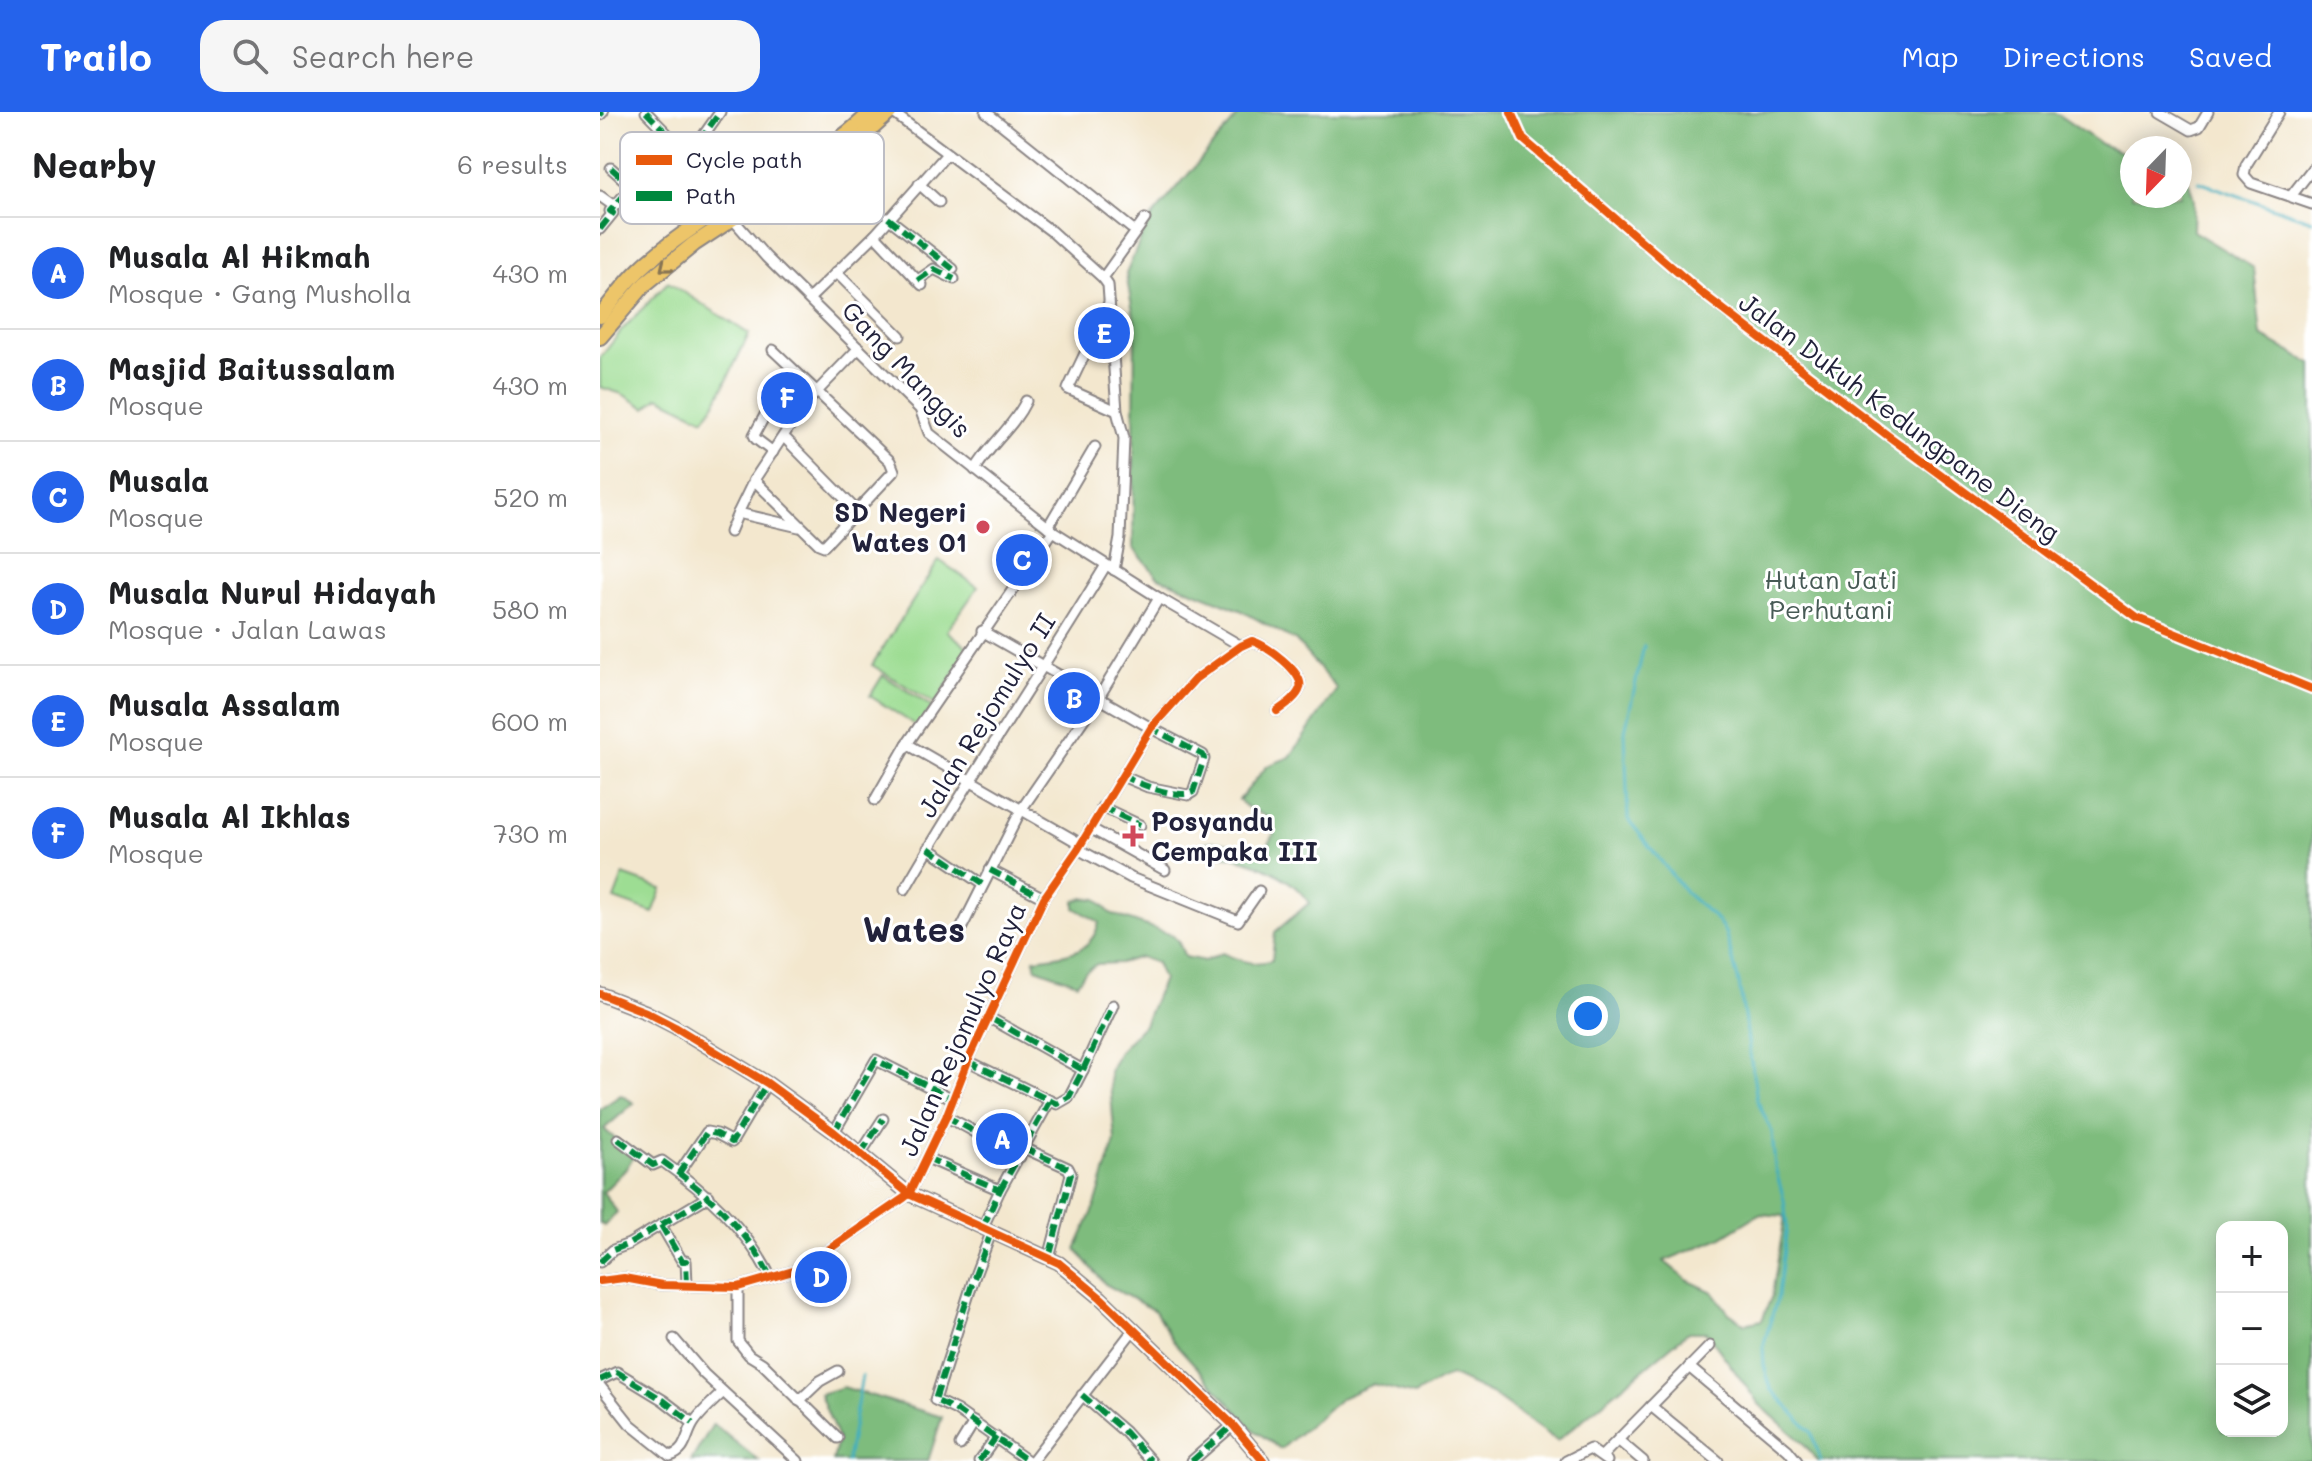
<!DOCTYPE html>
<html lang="en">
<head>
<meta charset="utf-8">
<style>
  body { margin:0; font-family:Mali,sans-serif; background:#f6f6f6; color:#202124 }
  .controls { position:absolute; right:24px; bottom:24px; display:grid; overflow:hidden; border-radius:16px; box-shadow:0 4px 20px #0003 }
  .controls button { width:72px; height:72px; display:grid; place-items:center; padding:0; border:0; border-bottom:2px solid #e0e0e0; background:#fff; color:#202124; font:40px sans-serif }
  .compass { position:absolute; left:1520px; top:24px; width:72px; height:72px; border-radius:50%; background:#fff; box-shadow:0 4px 20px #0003; rotate:203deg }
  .you { position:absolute; left:988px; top:904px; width:28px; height:28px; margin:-20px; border:6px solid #fff; border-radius:50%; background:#1a73e8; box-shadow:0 0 0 12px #1a73e833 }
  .badge { display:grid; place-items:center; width:52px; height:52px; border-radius:50%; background:#2563eb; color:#fff; font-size:26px; font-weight:700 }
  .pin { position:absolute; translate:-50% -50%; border:4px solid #fff; box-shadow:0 2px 8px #0006 }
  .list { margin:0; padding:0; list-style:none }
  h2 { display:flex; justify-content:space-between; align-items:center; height:104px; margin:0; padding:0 32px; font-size:34px }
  h2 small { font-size:26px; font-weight:400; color:#757577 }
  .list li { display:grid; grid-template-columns:52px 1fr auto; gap:24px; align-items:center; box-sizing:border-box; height:112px; padding:0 32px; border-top:2px solid #e0e0e0 }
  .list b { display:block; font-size:30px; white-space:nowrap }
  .list p { margin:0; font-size:26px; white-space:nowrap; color:#757577 }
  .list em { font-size:26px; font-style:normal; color:#757577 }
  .icon { flex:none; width:44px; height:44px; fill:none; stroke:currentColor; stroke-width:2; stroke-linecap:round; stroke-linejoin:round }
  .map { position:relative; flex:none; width:1712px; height:1349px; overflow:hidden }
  header { display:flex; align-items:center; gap:48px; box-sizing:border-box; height:112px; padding:0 40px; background:#2563eb; color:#fff }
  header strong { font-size:38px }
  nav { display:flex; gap:44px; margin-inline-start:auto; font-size:28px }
  .search { width:560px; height:72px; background:#f6f6f6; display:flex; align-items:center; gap:20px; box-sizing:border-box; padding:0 28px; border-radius:24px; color:#757577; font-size:30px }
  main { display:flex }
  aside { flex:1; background:#fff }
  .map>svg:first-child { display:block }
  .green { fill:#9ddd93; stroke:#608067; stroke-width:2 }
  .forest { fill:#7ebc7d; stroke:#506f5c; stroke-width:2; fill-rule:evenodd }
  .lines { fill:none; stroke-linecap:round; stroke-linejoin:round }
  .stream { stroke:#41afbd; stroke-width:3 }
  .street-casing { stroke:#8a8484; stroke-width:13 }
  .secondary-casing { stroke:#8a8484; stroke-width:16 }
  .primary-casing { stroke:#8a8484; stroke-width:18 }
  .street { stroke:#fff; stroke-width:9 }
  .secondary { stroke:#f8e8c3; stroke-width:12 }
  .primary { stroke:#edc569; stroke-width:14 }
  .quiet { stroke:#00873e; stroke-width:6; stroke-dasharray:12 6; stroke-linecap:butt }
  .cycleway-casing { stroke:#fff; stroke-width:13 }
  .cycleway { stroke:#e8590c; stroke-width:8 }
  .oneway { stroke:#887452 }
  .poi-dot { fill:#d1495b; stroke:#fff; stroke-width:3 }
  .labels { text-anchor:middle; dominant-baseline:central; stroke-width:6; stroke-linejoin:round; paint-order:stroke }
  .street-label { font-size:26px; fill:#22223b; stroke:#fff }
  .poi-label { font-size:26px; font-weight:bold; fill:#22223b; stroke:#fff; text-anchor:end }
  .park-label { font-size:26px; fill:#475a55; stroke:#fff }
  .district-label { font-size:34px; font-weight:bold; fill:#22223b; stroke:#fff }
  .key { fill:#fff; stroke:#bdbdc4; stroke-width:2 }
  .key-label { font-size:22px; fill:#22223b }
</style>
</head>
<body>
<header>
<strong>Trailo</strong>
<div class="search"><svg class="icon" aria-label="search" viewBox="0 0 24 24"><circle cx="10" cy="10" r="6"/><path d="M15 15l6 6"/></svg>Search here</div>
<nav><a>Map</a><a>Directions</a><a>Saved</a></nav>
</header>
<main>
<aside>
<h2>Nearby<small>6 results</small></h2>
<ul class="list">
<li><span class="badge">A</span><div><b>Musala Al Hikmah</b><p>Mosque · Gang Musholla</p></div><em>430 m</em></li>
<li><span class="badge">B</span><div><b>Masjid Baitussalam</b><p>Mosque</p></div><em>430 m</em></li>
<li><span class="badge">C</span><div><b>Musala</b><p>Mosque</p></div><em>520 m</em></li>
<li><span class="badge">D</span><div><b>Musala Nurul Hidayah</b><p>Mosque · Jalan Lawas</p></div><em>580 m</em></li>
<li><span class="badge">E</span><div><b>Musala Assalam</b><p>Mosque</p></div><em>600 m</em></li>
<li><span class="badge">F</span><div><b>Musala Al Ikhlas</b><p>Mosque</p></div><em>730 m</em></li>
</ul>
</aside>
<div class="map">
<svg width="1712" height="1349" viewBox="0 0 1712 1349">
  <rect width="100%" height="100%" fill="#fff"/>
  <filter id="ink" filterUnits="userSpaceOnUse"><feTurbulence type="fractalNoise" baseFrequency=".0125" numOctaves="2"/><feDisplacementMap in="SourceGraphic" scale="16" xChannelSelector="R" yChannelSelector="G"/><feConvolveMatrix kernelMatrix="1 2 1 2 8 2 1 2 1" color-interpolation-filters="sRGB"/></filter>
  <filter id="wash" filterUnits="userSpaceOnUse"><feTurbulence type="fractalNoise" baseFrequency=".006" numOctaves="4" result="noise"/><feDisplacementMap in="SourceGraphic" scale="32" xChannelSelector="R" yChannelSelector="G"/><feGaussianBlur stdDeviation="1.8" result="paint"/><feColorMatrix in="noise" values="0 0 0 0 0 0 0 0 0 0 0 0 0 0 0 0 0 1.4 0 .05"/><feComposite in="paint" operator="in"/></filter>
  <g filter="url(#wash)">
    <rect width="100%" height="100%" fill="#f3e7ce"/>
    <g class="green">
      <path d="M68 170 149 222 117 288 104 307 59 285 46 296 22 282 0 275V246L22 218Z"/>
      <path d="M339 448 378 475 347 519 370 537 335 592 272 553Z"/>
      <path d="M283 563 332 595 318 615 270 584Z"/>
      <path d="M23 763 62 777 53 801 14 787Z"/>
    </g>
    <g class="forest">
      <path d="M641 0H1454L1501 32 1532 44V84H1580V61L1587 64 1594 87 1593 119 1654 156 1661 224 1712 252V1349H1217L1205 1333 1159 1292 1106 1220H1088L957 1329 893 1283 850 1263 814 1283 773 1272 741 1286 681 1337 654 1318 573 1229 555 1199 505 1172 476 1137 494 1097 515 1029 509 960 519 939 544 913 563 867 556 851 540 845 520 851 497 852 485 860 477 871 436 856 434 847C462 843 492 843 499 810L475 796V789L484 786 497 787 510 801 572 823 578 829 585 845 605 849 622 841C639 848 654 855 672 848L675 820 709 791C692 764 651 746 620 743 613 743 607 744 600 743L594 735C616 720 641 739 666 737L674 722 669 706 645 694 639 688 667 654 690 645 737 577 696 529 640 498 558 465 533 436 535 211 526 162 547 111ZM1159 1102 1185 1104 1172 1183 1162 1208 1145 1212 1129 1201 1113 1180 1087 1168 1064 1149 1120 1126ZM1622 1115H1682V1319H1622Z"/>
      <path d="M21 983 34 991 4 1017 34 1044 25 1058 3 1080 17 1100 4 1114 0 1111V997Z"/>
      <path d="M243 1275 342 1305 328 1349H233L238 1327 220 1282Z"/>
      <path d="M113 1312 159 1349H91Z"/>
    </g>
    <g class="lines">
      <g class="stream">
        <path d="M1599 70 1712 109"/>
        <path d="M1044 534 1025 619 1028 707 1086 781 1114 805 1125 820 1139 871 1157 988 1172 1020 1175 1055 1184 1088 1187 1114 1178 1183 1163 1235 1164 1253 1171 1277 1211 1320 1221 1349"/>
        <path d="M247 1349 262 1264"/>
      </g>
    </g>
  </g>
  <g filter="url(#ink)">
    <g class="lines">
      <defs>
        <g id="street">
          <path d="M46 0 133 89"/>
          <path d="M292 0 451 119 503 166 508 173 517 299 524 326 520 426 514 458"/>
          <path d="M386 0 531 116"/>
          <path d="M911 0 923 27 1103 182 1287 323 1537 506 1712 577"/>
          <path d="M1560 0 1591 18 1599 15 1608 0"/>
          <path d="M1679 0 1646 53 1644 63 1651 71 1712 92"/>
          <path d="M0 3 3 0"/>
          <path d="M89 44 120 0"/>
          <path d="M11 56 31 74"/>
          <path d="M319 72 339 90"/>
          <path d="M0 84 14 94"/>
          <path d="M1691 84 1712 57"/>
          <path d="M123 96 166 145 320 297 329 321 453 419 559 486 641 534"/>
          <path d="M288 106 353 157"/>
          <path d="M0 117 13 101 10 99 36 70 52 83 74 62"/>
          <path d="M275 123 322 173"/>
          <path d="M236 160 300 224"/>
          <path d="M503 166 545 107"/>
          <path d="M318 168 334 157 354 167"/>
          <path d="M210 186 275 123 347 42"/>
          <path d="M509 191 468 277 517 299"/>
          <path d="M184 325 256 398"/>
          <path d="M173 340 156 327 154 323 191 256"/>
          <path d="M375 358C389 333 413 316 426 289"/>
          <path d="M154 368 219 432 224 434 294 359 290 349 173 238"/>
          <path d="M199 415 138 401 154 368 203 294 259 236"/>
          <path d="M448 415 495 335"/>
          <path d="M130 420 138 401"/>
          <path d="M382 519 551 616 603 643 604 647 593 680 588 683 548 675 522 664"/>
          <path d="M307 632 481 732"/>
          <path d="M275 688 307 632 453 419"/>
          <path d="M502 695 540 713"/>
          <path d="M490 716 565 758"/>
          <path d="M328 736 382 772"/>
          <path d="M478 737 531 766 638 809 659 779"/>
          <path d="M390 758 444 786"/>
          <path d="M305 777C368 667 440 562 506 453"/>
          <path d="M359 821 421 698 499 585 559 486"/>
          <path d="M368 949 457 992 469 985 483 958 388 905"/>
          <path d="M483 958 513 893"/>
          <path d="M346 1005C372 1016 394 1033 420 1045"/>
          <path d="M234 1020 276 948 353 987"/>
          <path d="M18 1027 53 1053 62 1049C106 1080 145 1115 170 1164"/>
          <path d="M424 1036 468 1056 471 1062 449 1146"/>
          <path d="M261 1041 283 1007"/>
          <path d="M327 1046 400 1078 382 1117"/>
          <path d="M79 1061 107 1020 117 1022 132 1030 167 971"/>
          <path d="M400 1078 449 990"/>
          <path d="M61 1113 82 1149H86L87 1172"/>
          <path d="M391 1121 374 1166 335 1288 356 1298 428 1349"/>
          <path d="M0 1150 13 1138 29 1132 109 1084"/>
          <path d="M0 1169 24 1166 62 1173 138 1175 200 1157 304 1086 309 1082 346 1005 368 949 444 786 478 737 551 616 595 567 641 534 652 529C665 532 705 561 700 576 697 586 685 593 677 599"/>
          <path d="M138 1175V1229L149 1243 162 1251 238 1326"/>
          <path d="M74 1227 104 1262 198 1349"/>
          <path d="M1089 1255 1188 1338 1197 1349"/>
          <path d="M0 1268 17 1260 63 1288 93 1311"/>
          <path d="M0 1274 30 1312 70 1344C88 1339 85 1322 95 1309 103 1298 114 1289 123 1280"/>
          <path d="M482 1283 525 1320 551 1349"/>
          <path d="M199 1289 220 1269 238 1259"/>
          <path d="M1051 1294 1118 1349"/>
          <path d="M1018 1328 1043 1349"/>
          <path d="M360 1333 374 1310"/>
          <path d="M1002 1344 1110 1234"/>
          <path d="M379 1349 396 1325"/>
          <path d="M432 1349 534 1217"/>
          <path d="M592 1349 633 1313"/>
          <path d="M966 1349 990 1337 1007 1349"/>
        </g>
        <path id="secondary" d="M0 882 46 900 75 915 167 971 234 1020 309 1082 459 1151 501 1186 633 1313 663 1349"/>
        <g id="primary">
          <path d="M0 204C13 189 25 171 40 157 64 134 105 106 133 89 182 60 232 41 271 0"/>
          <path d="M0 225 45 172 94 132 141 101 234 50 290 0"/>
        </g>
      </defs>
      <use href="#street" class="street-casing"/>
      <use href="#secondary" class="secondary-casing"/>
      <use href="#primary" class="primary-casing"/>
      <use href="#street" class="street"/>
      <use href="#secondary" class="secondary"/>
      <use href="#primary" class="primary"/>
      <g class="quiet">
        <path d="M46 0 133 89"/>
        <path d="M0 3 3 0"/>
        <path d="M89 44 120 0"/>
        <path d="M11 56 31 74"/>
        <path d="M288 106 353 157"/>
        <path d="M0 117 13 101 10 99 36 70 52 83 74 62"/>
        <path d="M318 168 334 157 354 167"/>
        <path d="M522 664C538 671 577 688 593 680L604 647 603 643 551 616"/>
        <path d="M502 695 540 713"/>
        <path d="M328 736 382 772"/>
        <path d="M390 758 444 786"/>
        <path d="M368 949 457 992 469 985 483 958 388 905"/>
        <path d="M483 958 513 893"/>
        <path d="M346 1005C372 1016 394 1033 420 1045"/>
        <path d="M234 1020 276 948 353 987"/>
        <path d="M18 1027 53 1053 62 1049C106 1080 145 1115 170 1164"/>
        <path d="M424 1036 468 1056 471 1062 449 1146"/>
        <path d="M261 1041 283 1007"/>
        <path d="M327 1046 400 1078 382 1117"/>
        <path d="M79 1061 107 1020 117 1022 132 1030 167 971"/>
        <path d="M400 1078 449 990"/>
        <path d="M61 1113 82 1149H86L87 1172"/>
        <path d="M391 1121 374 1166 335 1288 356 1298 428 1349"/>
        <path d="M0 1150 13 1138 29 1132 109 1084"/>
        <path d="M0 1268 17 1260 63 1288 93 1311"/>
        <path d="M482 1283 525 1320 551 1349"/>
        <path d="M379 1349 396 1325"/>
        <path d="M592 1349 633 1313"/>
      </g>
      <defs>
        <g id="cycleway">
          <path d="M911 0 923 27 1103 182 1287 323 1537 506 1712 577"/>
          <path d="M0 882 46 900 75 915 167 971 234 1020 309 1082 459 1151 501 1186 633 1313 663 1349"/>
          <path d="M0 1169 24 1166 62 1173 138 1175 200 1157 304 1086 309 1082 346 1005 368 949 444 786 478 737 551 616 595 567 641 534 652 529C665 532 705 561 700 576 697 586 685 593 677 599"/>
        </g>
      </defs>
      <use href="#cycleway" class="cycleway-casing"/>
      <use href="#cycleway" class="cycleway"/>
    </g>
    <defs><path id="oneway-chevron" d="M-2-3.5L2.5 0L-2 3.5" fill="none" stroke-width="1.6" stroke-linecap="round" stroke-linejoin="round" transform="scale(2)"/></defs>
    <use class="oneway" href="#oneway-chevron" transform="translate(65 155) rotate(141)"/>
  </g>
  <g class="poi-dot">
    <circle cx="383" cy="415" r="8"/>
    <path d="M529 712h8v8h8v8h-8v8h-8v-8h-8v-8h8z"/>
  </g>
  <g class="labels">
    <g class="street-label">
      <text transform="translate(307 257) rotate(47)">Gang Manggis</text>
      <text transform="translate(1300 305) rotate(37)">Jalan Dukuh Kedungpane Dieng</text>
      <text transform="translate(386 603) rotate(-58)">Jalan Rejomulyo II</text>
      <text transform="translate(362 917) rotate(-66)">Jalan Rejomulyo Raya</text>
    </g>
    <g class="poi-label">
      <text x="367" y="400">SD Negeri<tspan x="367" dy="30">Wates 01</tspan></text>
      <text x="551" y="709" text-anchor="start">Posyandu<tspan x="551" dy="30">Cempaka III</tspan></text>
    </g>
    <g class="park-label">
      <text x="1231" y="467">Hutan Jati<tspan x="1231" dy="30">Perhutani</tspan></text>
    </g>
    <g class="district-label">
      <text x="314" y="816">Wates</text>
    </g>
  </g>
  <rect x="20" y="20" width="264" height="92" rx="12" class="key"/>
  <rect x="36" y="43" width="36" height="10" fill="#e8590c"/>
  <rect x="36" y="79" width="36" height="10" fill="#00873e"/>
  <g class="key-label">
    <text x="86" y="56">Cycle path</text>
    <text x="86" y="92">Path</text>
  </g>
</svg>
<div class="controls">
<button>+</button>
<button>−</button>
<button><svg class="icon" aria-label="layers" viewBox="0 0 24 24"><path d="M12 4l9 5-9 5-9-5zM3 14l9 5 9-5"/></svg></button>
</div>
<svg class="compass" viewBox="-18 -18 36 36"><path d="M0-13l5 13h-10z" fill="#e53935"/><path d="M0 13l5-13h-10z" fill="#757577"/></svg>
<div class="you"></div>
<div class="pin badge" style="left:402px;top:1027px">A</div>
<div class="pin badge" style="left:474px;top:586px">B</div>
<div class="pin badge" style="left:422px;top:448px">C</div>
<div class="pin badge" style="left:221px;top:1165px">D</div>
<div class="pin badge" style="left:504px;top:221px">E</div>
<div class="pin badge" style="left:187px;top:286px">F</div>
</div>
</main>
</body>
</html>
